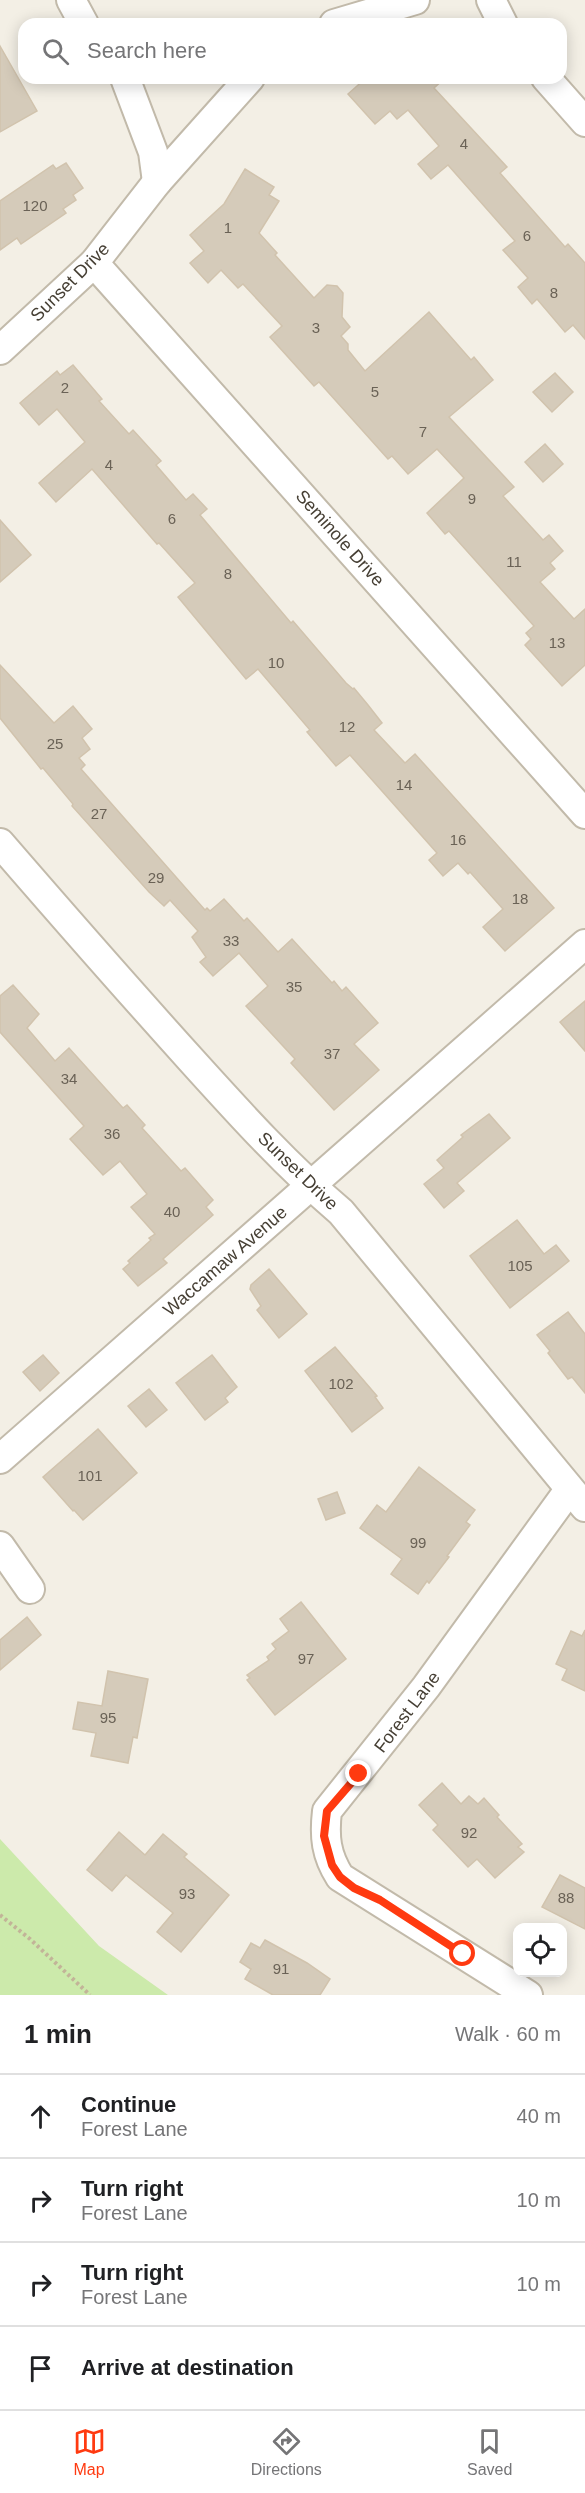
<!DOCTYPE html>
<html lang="en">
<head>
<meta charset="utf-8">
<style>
  body { margin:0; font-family:Helvetica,sans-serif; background:#f6f6f6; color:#202124 }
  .controls { position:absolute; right:18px; bottom:18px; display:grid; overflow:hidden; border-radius:12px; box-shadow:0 3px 15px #0003 }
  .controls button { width:54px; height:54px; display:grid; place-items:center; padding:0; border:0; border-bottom:2px solid #e0e0e0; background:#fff; color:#202124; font:30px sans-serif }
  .stop { position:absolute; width:18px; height:18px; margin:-14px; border:4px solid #ff3a10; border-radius:50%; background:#fff }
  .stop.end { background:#ff3a10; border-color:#fff; box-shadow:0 2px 6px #0008 }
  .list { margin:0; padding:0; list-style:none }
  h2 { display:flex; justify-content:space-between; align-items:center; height:78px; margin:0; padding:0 24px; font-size:26px }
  h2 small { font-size:20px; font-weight:400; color:#757577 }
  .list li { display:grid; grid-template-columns:39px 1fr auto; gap:18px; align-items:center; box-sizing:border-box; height:84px; padding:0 24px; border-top:2px solid #e0e0e0 }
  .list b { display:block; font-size:22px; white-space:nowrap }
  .list p { margin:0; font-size:20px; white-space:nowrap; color:#757577 }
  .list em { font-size:20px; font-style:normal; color:#757577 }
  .icon { flex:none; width:33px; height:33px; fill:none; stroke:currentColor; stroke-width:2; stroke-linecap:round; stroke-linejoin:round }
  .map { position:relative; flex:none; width:585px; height:1995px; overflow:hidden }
  .search { position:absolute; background:#fff; box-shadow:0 3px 15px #0003; left:18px; right:18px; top:18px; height:66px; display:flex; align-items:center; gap:15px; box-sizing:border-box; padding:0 21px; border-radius:18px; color:#757577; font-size:22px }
  .sheet { height:414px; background:#fff }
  nav { display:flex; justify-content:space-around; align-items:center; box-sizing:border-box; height:84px; border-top:2px solid #e0e0e0; background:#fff; font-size:16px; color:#757577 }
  nav a { display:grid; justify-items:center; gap:3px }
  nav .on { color:#ff3a10 }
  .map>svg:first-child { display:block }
  .green { fill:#cceaab }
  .building { fill:#d5cbba; stroke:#d1c3ad; stroke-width:1.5 }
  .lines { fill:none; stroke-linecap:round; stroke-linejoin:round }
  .minor-casing { stroke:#c2baaa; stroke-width:32 }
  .path { stroke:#c2b498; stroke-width:4; stroke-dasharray:3 3; stroke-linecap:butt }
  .minor { stroke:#fff; stroke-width:28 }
  .route { stroke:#ff3a10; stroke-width:8 }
  .labels { text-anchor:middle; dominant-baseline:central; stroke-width:6; stroke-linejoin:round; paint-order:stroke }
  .number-label { font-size:15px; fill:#6a6256 }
  .street-label { font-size:18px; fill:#463f34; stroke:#fff }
</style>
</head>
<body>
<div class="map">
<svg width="585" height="1995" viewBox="0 0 585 1995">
  <rect width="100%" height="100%" fill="#f3efe5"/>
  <path class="green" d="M0 1839 99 1946 168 1995H0Z"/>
  <g class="building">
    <path d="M0 46 37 111 0 132Z"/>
    <path d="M366 78H445L434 88 507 167 500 173 565 247 568 244 585 263V339L573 325 565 332 537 299 532 304 518 287 528 278 503 250 515 241 448 165 431 179 418 164 439 146 408 110 397 119 390 111 375 124 348 94Z"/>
    <path d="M66 163 83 188 73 195 76 200 63 209 66 213 21 244 17 238 0 250V201L53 165 56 169Z"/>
    <path d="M245 169 274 187 269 195 279 201 259 233 277 253 275 255 314 298 327 285 337 286 343 293 342 317 350 327 341 336 348 344V350L365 371 429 312 471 360 474 357 493 380 449 417 514 487 503 496 543 540 549 535 563 551 550 563 555 569 540 582 574 619 585 609V665L562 686 525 645 531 639 526 633 534 626 449 531 445 534 427 513 464 478 437 449 408 474 392 456 388 459 319 382 314 386 270 337 282 326 243 284 238 288 221 270 208 283 190 263 204 251 190 235 224 204Z"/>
    <path d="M73 365 102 399 99 401 129 434 133 430 161 461 156 465 186 500 193 494 207 509 200 515 291 623 293 621 346 683 353 689 354 688 368 705 382 723 374 730 405 763 415 754 554 908 505 951 483 927 503 909 470 872 468 874 458 863 443 876 429 860 437 853 350 755 336 766 307 732 310 730 258 669 246 679 178 597 195 583 159 543 157 544 92 469 56 502 39 483 85 442 57 409 39 425 20 403 57 371 60 375Z"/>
    <path d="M555 373 573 392 552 412 533 392Z"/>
    <path d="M545 444 563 464 543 482 525 462Z"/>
    <path d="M0 520 31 555 0 582Z"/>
    <path d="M0 665 54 723 73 706 92 729 82 738 90 749 79 758 85 765 81 769 205 910 207 908 210 911 224 899 244 921 247 918 278 952 292 939 332 983 334 981 342 991 346 987 378 1023 354 1044 379 1070 334 1110 291 1063 295 1059 246 1006 268 986 239 953 213 976 200 962 206 957 192 937 198 931 170 900 164 906 149 892 72 806 73 804 43 768 41 769 0 718Z"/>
    <path d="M13 985 39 1014 27 1028 55 1061 69 1048 123 1108 127 1105 145 1125 142 1128 181 1171 185 1168 213 1200 206 1207 213 1215 163 1259 167 1263 138 1286 123 1269 130 1263 128 1261 151 1240 149 1238 155 1234 131 1207 147 1194 120 1161 103 1175 70 1139 84 1126 0 1032V996Z"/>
    <path d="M585 1001V1051L560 1022Z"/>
    <path d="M489 1114 510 1138 457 1183 464 1191 444 1208 424 1184 444 1168 437 1160 463 1137 461 1135Z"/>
    <path d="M517 1220 544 1254 556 1245 569 1261 510 1308 470 1256Z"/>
    <path d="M269 1269 307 1314 279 1338 257 1310 261 1306 250 1289 251 1285Z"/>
    <path d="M568 1312 585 1334V1393L572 1377 568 1379 548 1353 550 1351 537 1335Z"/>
    <path d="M335 1347 377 1396 375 1397 383 1408 352 1432 305 1371Z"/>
    <path d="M43 1355 59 1373 40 1391 23 1372Z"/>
    <path d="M212 1355 237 1387 225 1398 228 1402 205 1420 176 1383Z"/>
    <path d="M149 1389 167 1410 146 1427 128 1406Z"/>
    <path d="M98 1429 137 1473 83 1520 74 1510 73 1511 43 1477Z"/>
    <path d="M419 1467 475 1510 466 1522 470 1525 447 1556 449 1557 429 1583 427 1581 418 1594 391 1574 402 1559 360 1528 377 1505 386 1512Z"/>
    <path d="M337 1492 345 1513 326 1520 318 1499Z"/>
    <path d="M301 1602 346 1659 275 1715 247 1680 250 1678 247 1675 269 1660 267 1657 276 1649 272 1644 289 1631 280 1619Z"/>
    <path d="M27 1617 41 1635 0 1670V1640Z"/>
    <path d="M585 1630V1691L562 1680 567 1669 556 1664 571 1631 582 1636Z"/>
    <path d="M108 1671 148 1679 137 1738 133 1737 128 1763 91 1756 96 1733 73 1729 78 1702 102 1706Z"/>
    <path d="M442 1783 461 1804 469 1796 478 1804 484 1798 499 1815 497 1817 522 1844 518 1847 524 1852 495 1878 477 1859 468 1867 433 1830 438 1825 419 1805Z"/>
    <path d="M119 1832 145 1855 163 1834 187 1854 184 1857 229 1895 181 1952 157 1932 173 1913 126 1875 112 1891 87 1870Z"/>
    <path d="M560 1875 585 1888V1929L542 1907Z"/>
    <path d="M265 1940 307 1963 330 1979 320 1995H273L245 1979 251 1969 240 1962 251 1943 260 1948Z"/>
  </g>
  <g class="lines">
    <defs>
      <g id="minor">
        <path d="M71 0 84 24"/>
        <path d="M491 0 503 24"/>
        <path d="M334 24 415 0"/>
        <path d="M125 78 153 152 157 182"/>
        <path d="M546 78 585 122"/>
        <path d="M94 263 585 814"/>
        <path d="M0 350 94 263 157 182 250 78"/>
        <path d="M0 843C64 917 128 990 193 1062 240 1114 287 1166 341 1212L585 1507"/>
        <path d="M0 1459 585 944"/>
        <path d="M0 1546 30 1589"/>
        <path d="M528 1995 340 1877C326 1855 324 1837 327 1811L426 1687 569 1490"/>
      </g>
    </defs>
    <use href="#minor" class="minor-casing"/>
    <path class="path" d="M0 1915 30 1939 90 1995"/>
    <use href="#minor" class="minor"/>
  </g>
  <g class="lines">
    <path class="route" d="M359 1774 327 1811 324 1836 332 1865 340 1877 354 1888 380 1900 463 1954"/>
  </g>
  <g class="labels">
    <g class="number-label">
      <text x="464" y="143">4</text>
      <text x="35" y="205">120</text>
      <text x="228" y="227">1</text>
      <text x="527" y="235">6</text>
      <text x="554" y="292">8</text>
      <text x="316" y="327">3</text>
      <text x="65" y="387">2</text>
      <text x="375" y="391">5</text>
      <text x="423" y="431">7</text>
      <text x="109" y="464">4</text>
      <text x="472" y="498">9</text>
      <text x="172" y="518">6</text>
      <text x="514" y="561">11</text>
      <text x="228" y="573">8</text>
      <text x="557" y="642">13</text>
      <text x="276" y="662">10</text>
      <text x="347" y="726">12</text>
      <text x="55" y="743">25</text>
      <text x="404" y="784">14</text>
      <text x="99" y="813">27</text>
      <text x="458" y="839">16</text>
      <text x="156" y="877">29</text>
      <text x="520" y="898">18</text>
      <text x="231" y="940">33</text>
      <text x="294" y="986">35</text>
      <text x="332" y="1053">37</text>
      <text x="69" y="1078">34</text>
      <text x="112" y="1133">36</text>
      <text x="172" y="1211">40</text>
      <text x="520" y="1265">105</text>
      <text x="341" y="1383">102</text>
      <text x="90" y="1475">101</text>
      <text x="418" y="1542">99</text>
      <text x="306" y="1658">97</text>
      <text x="108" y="1717">95</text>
      <text x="469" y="1832">92</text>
      <text x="187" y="1893">93</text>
      <text x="566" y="1897">88</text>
      <text x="281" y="1968">91</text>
    </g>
    <g class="street-label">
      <text transform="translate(70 282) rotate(-45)">Sunset Drive</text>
      <text transform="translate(340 538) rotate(48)">Seminole Drive</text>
      <text transform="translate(298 1171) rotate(44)">Sunset Drive</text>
      <text transform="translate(225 1261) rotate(-41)">Waccamaw Avenue</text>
      <text transform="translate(407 1712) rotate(-53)">Forest Lane</text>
    </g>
  </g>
</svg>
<div class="controls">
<button><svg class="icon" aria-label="locate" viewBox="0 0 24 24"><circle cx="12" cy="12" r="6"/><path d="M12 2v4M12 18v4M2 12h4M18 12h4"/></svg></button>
</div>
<div class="stop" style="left:463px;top:1954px"></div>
<div class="stop end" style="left:359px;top:1774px"></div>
<div class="search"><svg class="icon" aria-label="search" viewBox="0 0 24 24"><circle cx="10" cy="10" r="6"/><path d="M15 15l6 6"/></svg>Search here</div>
</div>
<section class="sheet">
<h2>1 min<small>Walk · 60 m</small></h2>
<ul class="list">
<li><svg class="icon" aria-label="ahead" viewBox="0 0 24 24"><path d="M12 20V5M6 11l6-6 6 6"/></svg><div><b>Continue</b><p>Forest Lane</p></div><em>40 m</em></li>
<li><svg class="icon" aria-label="right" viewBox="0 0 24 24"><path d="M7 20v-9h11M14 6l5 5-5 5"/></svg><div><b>Turn right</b><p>Forest Lane</p></div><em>10 m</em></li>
<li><svg class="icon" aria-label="right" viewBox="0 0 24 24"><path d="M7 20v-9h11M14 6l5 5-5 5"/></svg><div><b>Turn right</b><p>Forest Lane</p></div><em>10 m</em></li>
<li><svg class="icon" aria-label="arrive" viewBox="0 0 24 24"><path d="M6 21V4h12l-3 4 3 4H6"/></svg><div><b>Arrive at destination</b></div></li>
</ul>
</section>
<nav>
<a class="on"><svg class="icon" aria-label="map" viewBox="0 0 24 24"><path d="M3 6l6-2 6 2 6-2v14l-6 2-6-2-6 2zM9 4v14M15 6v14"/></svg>Map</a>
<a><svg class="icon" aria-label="directions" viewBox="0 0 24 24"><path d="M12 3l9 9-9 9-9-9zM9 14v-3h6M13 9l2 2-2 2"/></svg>Directions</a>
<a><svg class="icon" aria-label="saved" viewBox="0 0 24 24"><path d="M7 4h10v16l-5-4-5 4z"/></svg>Saved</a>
</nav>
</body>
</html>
